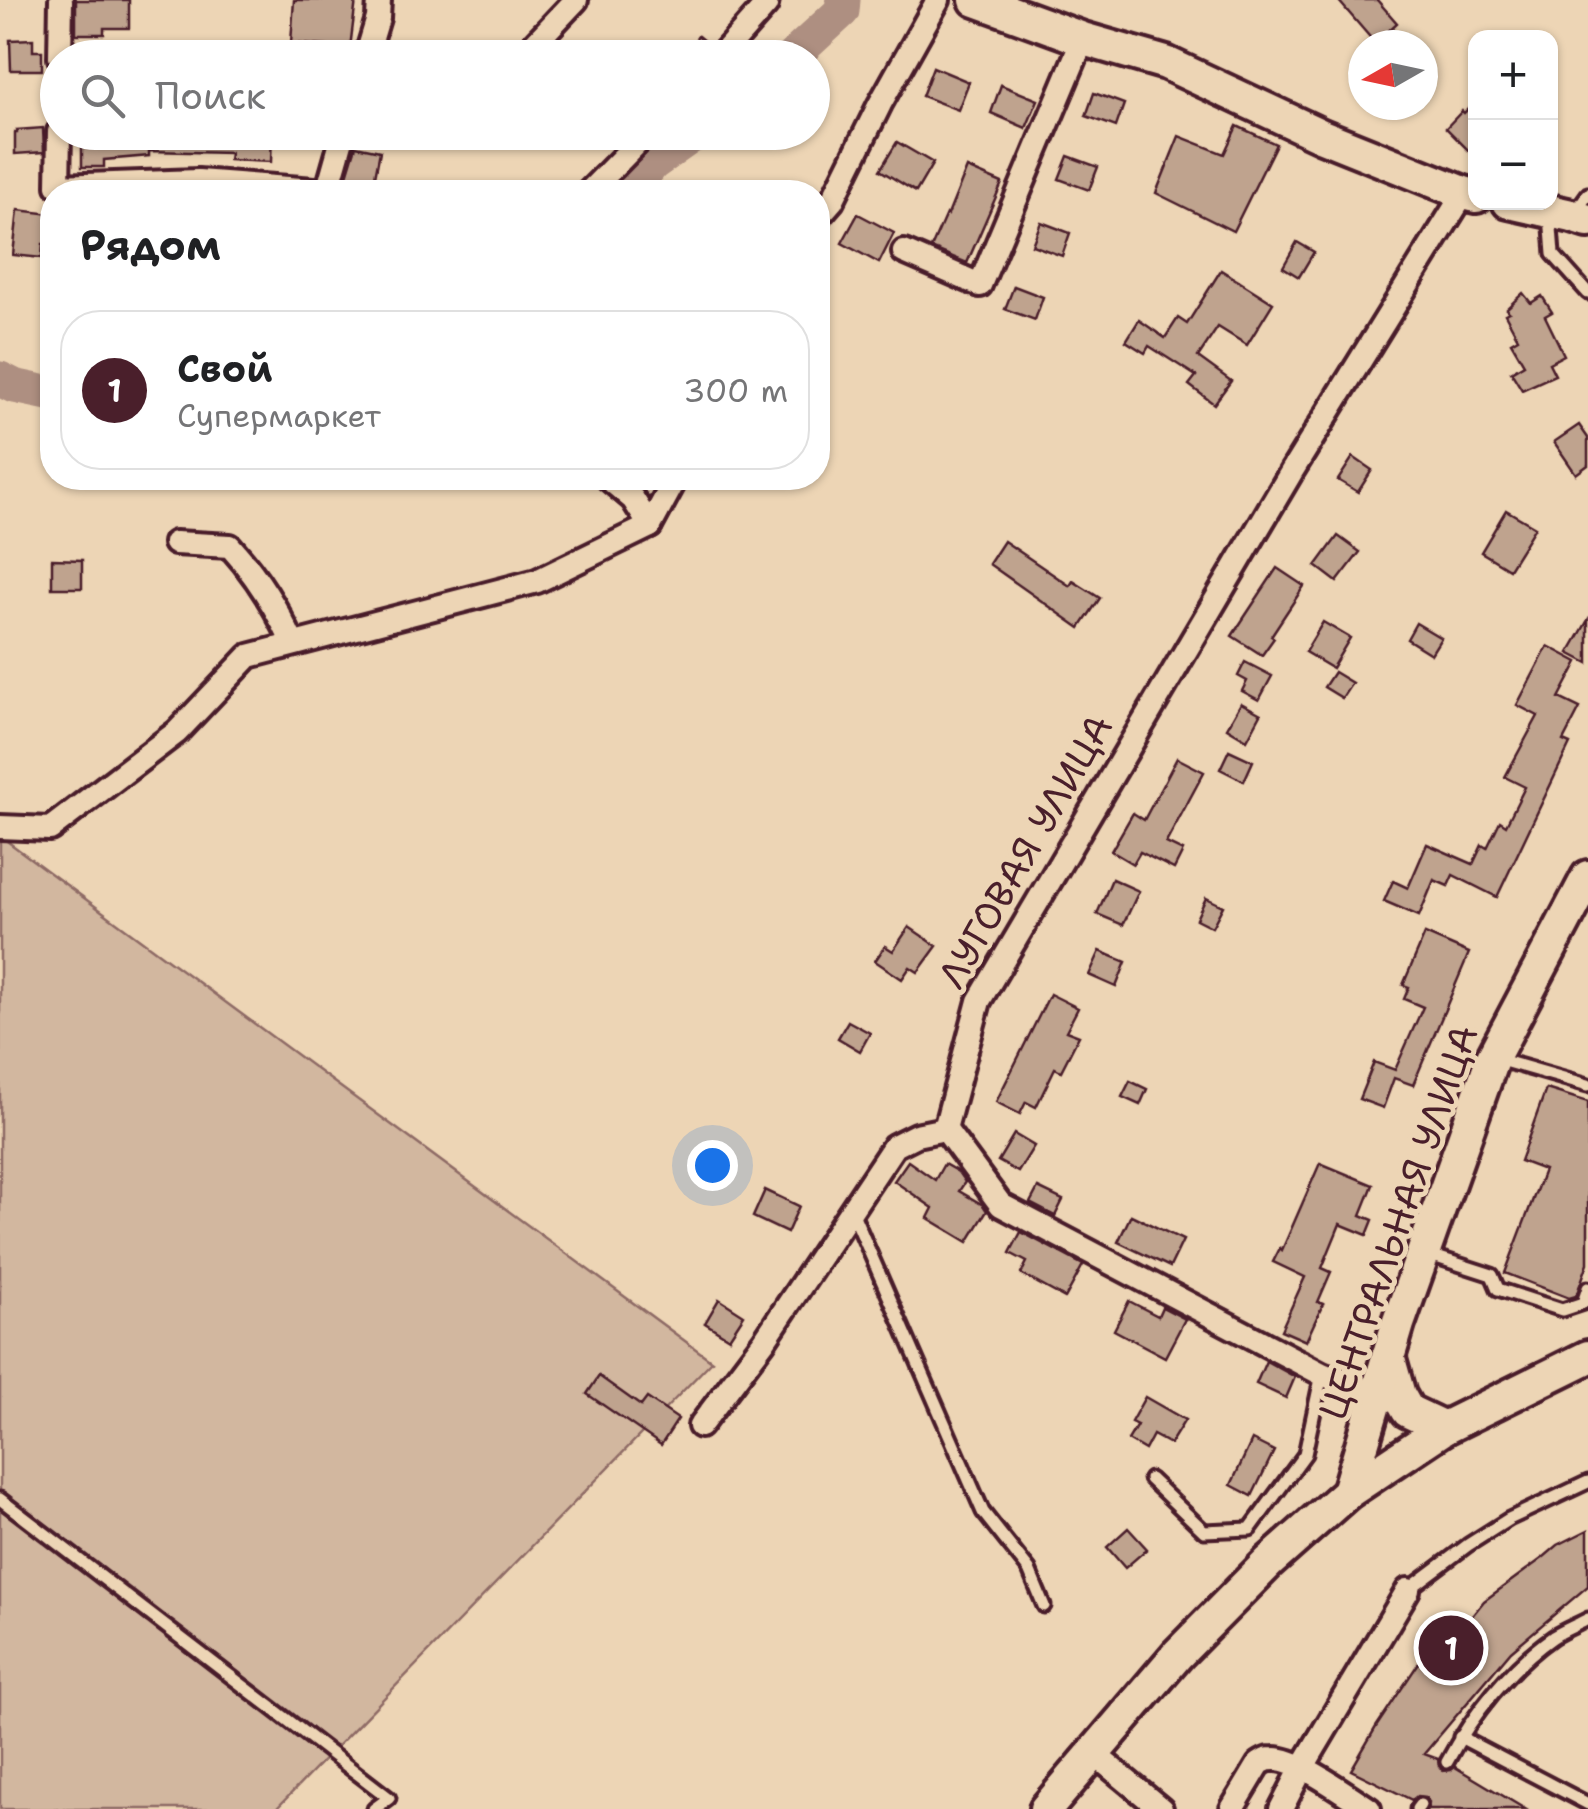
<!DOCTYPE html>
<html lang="ru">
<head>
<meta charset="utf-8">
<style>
  body { margin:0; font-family:"Shantell Sans",sans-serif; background:#f6f6f6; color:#202124 }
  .controls { position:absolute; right:30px; top:30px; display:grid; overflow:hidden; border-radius:20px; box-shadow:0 2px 8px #0004 }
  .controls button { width:90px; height:90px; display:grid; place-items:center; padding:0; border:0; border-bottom:2px solid #e0e0e0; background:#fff; color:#202124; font:50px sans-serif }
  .compass { position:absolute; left:1348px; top:30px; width:90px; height:90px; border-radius:50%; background:#fff; box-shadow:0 2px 8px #0004; rotate:261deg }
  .you { position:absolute; left:712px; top:1165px; width:35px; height:35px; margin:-25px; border:8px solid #fff; border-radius:50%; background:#1a73e8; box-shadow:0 0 0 15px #1a73e833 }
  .badge { display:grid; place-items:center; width:65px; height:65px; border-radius:50%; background:#4a1f2b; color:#fff; font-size:32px; font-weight:700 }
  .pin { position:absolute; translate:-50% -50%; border:5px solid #fff; box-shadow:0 2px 10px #0006 }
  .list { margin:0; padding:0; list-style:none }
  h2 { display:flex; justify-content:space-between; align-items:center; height:130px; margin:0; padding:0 40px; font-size:42px }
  h2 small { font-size:32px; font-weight:400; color:#757577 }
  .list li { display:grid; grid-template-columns:65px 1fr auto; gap:30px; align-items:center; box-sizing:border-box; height:160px; margin:0 20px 20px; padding:0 20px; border:2px solid #e0e0e0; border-radius:40px }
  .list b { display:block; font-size:38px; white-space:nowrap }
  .list p { margin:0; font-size:32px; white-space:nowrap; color:#757577 }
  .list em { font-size:32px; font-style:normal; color:#757577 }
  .icon { flex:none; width:55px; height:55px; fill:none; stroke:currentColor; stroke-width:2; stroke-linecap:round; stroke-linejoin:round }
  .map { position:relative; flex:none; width:1588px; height:1809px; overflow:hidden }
  .search { position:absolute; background:#fff; box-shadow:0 2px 8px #0004; left:40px; top:40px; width:790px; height:110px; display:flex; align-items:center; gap:25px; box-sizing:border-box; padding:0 35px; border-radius:55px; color:#757577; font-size:38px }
  .panel { position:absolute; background:#fff; box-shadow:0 2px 8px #0004; left:40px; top:180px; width:790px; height:310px; border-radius:40px }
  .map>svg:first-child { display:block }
  .green { fill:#d2b79f; stroke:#8e6b65; stroke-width:2.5 }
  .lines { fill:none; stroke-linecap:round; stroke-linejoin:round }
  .river { stroke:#ae8f81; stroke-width:35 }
  .building { fill:#bfa38e; stroke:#4a1f2b; stroke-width:2.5 }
  .lane-casing { stroke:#4a1f2b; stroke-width:19 }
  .street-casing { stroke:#4a1f2b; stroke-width:30 }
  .secondary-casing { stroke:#4a1f2b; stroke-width:40 }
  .lane { stroke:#edd5b5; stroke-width:11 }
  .street { stroke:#edd5b5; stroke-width:22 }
  .secondary { stroke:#edd5b5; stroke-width:32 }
  .labels { text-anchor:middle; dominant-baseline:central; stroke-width:10; stroke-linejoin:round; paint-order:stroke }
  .street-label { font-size:38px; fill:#4a1f2b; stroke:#edd5b5 }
</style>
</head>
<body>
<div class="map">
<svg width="1588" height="1809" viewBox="0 0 1588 1809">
  <rect width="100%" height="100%" fill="#edd5b5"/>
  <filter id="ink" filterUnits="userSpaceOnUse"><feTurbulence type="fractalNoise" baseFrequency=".01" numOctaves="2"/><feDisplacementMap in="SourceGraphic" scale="20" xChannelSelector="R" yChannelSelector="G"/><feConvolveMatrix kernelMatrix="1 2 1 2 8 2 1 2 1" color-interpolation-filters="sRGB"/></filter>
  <g filter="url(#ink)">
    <path class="green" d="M0 836 712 1361 276 1809H0Z"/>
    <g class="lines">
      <g class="river">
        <path d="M791 58 842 11 843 0"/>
        <path d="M630 192 652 164 697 132"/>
        <path d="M0 379 14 386 52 394"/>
      </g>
    </g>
    <g class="building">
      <path d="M76 0H129V28H104V34H76Z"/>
      <path d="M294 0H356L350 48 291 43Z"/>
      <path d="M1338 0H1377L1397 23 1375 43Z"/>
      <path d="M698 36 710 46 704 58H682Z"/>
      <path d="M33 39V51H42V70H11L10 40Z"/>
      <path d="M933 67 969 82 958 110 922 96Z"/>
      <path d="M1001 85 1038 100 1026 128 991 113Z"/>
      <path d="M1094 93 1124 104 1116 127 1086 116Z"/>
      <path d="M1468 109 1476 117V158L1446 128 1462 111 1464 113Z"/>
      <path d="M1237 126 1276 144 1233 231 1156 193 1179 136 1224 154Z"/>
      <path d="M43 128 44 152 15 154V133H17V130Z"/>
      <path d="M115 132H272L271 162 229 160 230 153 149 151V156L104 160V167H82V140L115 139Z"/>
      <path d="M897 142 933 163 916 192 880 170Z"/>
      <path d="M356 146 380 151 372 192H342Z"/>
      <path d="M1068 156 1098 167 1089 190 1059 179Z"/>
      <path d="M967 168 1002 183 967 263 931 248 946 214 948 215Z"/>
      <path d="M18 210 52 214V244H43L42 258 13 255Z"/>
      <path d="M858 214 894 233 879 263 842 243Z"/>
      <path d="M1041 222 1070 233 1062 256 1032 245Z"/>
      <path d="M1297 242 1314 252 1299 277 1283 267Z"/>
      <path d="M1221 270 1273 303 1247 345 1218 327 1198 357 1231 381 1214 404 1189 385 1196 376 1149 346 1145 353 1126 341 1139 320 1165 338 1178 318 1187 324Z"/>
      <path d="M1014 286 1043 297 1035 320 1005 309Z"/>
      <path d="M1523 293 1531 303 1542 296 1552 312 1545 316 1564 355 1549 363 1555 375 1522 390 1511 372 1524 364 1511 342 1518 338 1505 314 1509 312 1506 309Z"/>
      <path d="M1579 425 1588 438V465L1576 474 1554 442Z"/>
      <path d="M1353 457 1372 470 1358 492 1338 480Z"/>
      <path d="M1506 510 1535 527 1509 569 1481 552Z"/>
      <path d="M1338 536 1360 552 1337 582 1316 566Z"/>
      <path d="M1004 541 1070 586 1073 581 1100 598 1080 628 989 564Z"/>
      <path d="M52 559 82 560V588H52Z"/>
      <path d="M1277 568 1304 586 1271 636 1274 638 1262 655 1232 636Z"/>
      <path d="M1588 620V663L1569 653Z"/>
      <path d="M1323 622 1350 638 1332 668 1305 652Z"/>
      <path d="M1416 623 1441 638 1431 654 1407 639Z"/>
      <path d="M1548 646 1578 662 1559 698 1580 708 1563 741 1570 744 1497 897 1453 875 1448 886 1434 880 1419 916 1384 901 1393 881 1408 888 1427 844 1473 864 1482 845 1487 848 1500 821 1506 825 1525 787 1505 777 1538 716 1517 705Z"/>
      <path d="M1245 662 1272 676 1259 700 1242 691 1247 681 1238 676Z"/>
      <path d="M1334 672 1352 683 1342 698 1324 687Z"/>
      <path d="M1241 703 1261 714 1247 740 1227 728Z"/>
      <path d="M1229 750 1253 761 1244 781 1220 769Z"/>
      <path d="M1177 758 1204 772 1166 843 1183 851 1174 869 1140 852 1133 864 1111 851 1133 813 1144 820Z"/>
      <path d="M1112 879 1139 891 1123 925 1097 914Z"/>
      <path d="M1206 898 1223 906 1212 927 1196 919Z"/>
      <path d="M909 927 937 946 918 972 910 967 902 979 875 961 885 946 893 951Z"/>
      <path d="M1425 934 1469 953 1413 1085 1394 1078 1383 1108 1359 1099 1374 1062 1395 1070 1423 1007 1404 999 1409 987 1403 985Z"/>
      <path d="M1100 951 1126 962 1116 987 1089 975Z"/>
      <path d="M1050 994 1078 1008 1066 1031 1079 1036 1061 1071 1055 1068 1036 1107 1026 1102 1020 1114 996 1102Z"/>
      <path d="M848 1021 870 1033 860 1051 838 1038Z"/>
      <path d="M1130 1081 1147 1089 1140 1105 1122 1097Z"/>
      <path d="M1546 1089 1588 1102V1263L1576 1296 1569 1298 1505 1273 1544 1170 1520 1161Z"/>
      <path d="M1014 1134 1034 1146 1018 1172 998 1161Z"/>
      <path d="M908 1161 935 1180 944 1164 958 1172 965 1182 959 1191 983 1205 987 1211 968 1242 928 1218 933 1208 894 1181Z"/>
      <path d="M1320 1163 1373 1185 1361 1215 1373 1220 1367 1235 1340 1224 1322 1268 1331 1272 1318 1302 1323 1304 1306 1341 1281 1330 1305 1277 1273 1262 1280 1248 1282 1250Z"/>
      <path d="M1038 1188 1063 1200 1055 1216 1030 1203Z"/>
      <path d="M765 1190 799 1206 787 1233 753 1217Z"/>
      <path d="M1131 1215 1183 1240 1170 1267 1118 1242Z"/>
      <path d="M1021 1232 1083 1265 1065 1298 1021 1274 1027 1262 1010 1253Z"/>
      <path d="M719 1299 744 1315 729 1338 705 1323Z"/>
      <path d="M1129 1301 1158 1316 1162 1307 1185 1319 1165 1357 1114 1330Z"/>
      <path d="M1266 1361 1295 1377 1286 1398 1256 1384Z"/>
      <path d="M599 1376 641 1406 647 1398 678 1419 661 1445 587 1394Z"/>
      <path d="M1145 1397 1185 1420 1170 1444 1153 1435 1145 1450 1128 1440 1137 1425 1131 1422Z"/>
      <path d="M1252 1440 1274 1451 1252 1496 1231 1485Z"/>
      <path d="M1128 1528 1147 1549 1125 1568 1107 1547Z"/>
      <path d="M1588 1530V1586L1511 1651 1424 1754 1438 1759 1439 1766 1443 1771 1451 1770 1455 1767 1525 1809H1428L1429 1802 1425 1797 1417 1796 1412 1800 1351 1770 1376 1727 1418 1664 1472 1616 1484 1601 1544 1557 1558 1545Z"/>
    </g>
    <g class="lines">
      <defs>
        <g id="lane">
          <path d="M1575 212 1588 194"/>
          <path d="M1550 215 1553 254 1588 293"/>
          <path d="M1497 1059 1588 1085"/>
          <path d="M851 1209 983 1512 1029 1570 1044 1606"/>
          <path d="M1427 1254 1492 1275 1498 1289 1562 1310 1583 1303 1588 1288"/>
          <path d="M1150 1479 1204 1531 1250 1529 1305 1454 1322 1374"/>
          <path d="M0 1499 389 1798 374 1809"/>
          <path d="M1408 1590 1468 1545 1509 1519 1588 1482"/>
          <path d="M1460 1737 1588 1804"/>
          <path d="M1447 1762C1472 1715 1509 1668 1553 1637 1564 1630 1577 1625 1588 1619"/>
          <path d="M1417 1809 1420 1805"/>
        </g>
        <g id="street">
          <path d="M60 58 61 0"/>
          <path d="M366 58 378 18 379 0"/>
          <path d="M521 58 576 0"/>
          <path d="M719 58 766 5 767 0"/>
          <path d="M59 132 58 186 198 181 327 191"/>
          <path d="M327 192 344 132"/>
          <path d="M589 192 648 132"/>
          <path d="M818 217 832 201 880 104 938 0"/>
          <path d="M904 252 980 285 1083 39"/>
          <path d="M608 478 633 499 650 526"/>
          <path d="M175 543 230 546C257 576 277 608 293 644"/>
          <path d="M0 827 50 829 177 732 249 656 537 581 650 526 676 478"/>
          <path d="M1376 1395 1322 1374 1001 1205 945 1129 979 1001 1292 471 1464 193"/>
          <path d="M700 1426 764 1341 894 1146 916 1135 945 1129"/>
          <path d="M1093 1753 1161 1809"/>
          <path d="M1232 1809 1259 1764C1266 1760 1266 1759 1274 1759 1298 1758 1348 1796 1369 1809"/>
          <path d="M1281 1809 1302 1768 1408 1590"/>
        </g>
        <g id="secondary">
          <path d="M976 0 1083 39 1166 63 1322 136 1464 193 1476 196"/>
          <path d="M1509 202 1572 216 1588 221"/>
          <path d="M1388 1356 1399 1395 1408 1411 1444 1428 1588 1357"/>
          <path d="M1348 1492 1398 1324 1493 1057 1588 877"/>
          <path d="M1046 1809 1178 1654 1269 1562 1348 1492 1444 1428"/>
        </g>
      </defs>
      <use href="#lane" class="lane-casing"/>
      <use href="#street" class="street-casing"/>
      <use href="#secondary" class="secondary-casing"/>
      <use href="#lane" class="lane"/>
      <use href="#street" class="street"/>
      <use href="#secondary" class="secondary"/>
    </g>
  </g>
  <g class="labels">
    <g class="street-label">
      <text transform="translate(1025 851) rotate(-60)">ЛУГОВАЯ УЛИЦА</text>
      <text transform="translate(1398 1222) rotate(-71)">ЦЕНТРАЛЬНАЯ УЛИЦА</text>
    </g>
  </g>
</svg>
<div class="controls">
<button>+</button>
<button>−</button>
</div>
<svg class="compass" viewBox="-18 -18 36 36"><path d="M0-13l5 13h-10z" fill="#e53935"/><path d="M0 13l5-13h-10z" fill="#757577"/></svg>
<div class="you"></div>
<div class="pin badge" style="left:1451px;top:1648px">1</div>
<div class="search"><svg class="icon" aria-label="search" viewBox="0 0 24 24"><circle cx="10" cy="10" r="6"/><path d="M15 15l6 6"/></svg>Поиск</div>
<section class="panel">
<h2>Рядом<small></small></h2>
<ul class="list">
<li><span class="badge">1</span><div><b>Свой</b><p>Супермаркет</p></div><em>300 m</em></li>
</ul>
</section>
</div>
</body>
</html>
